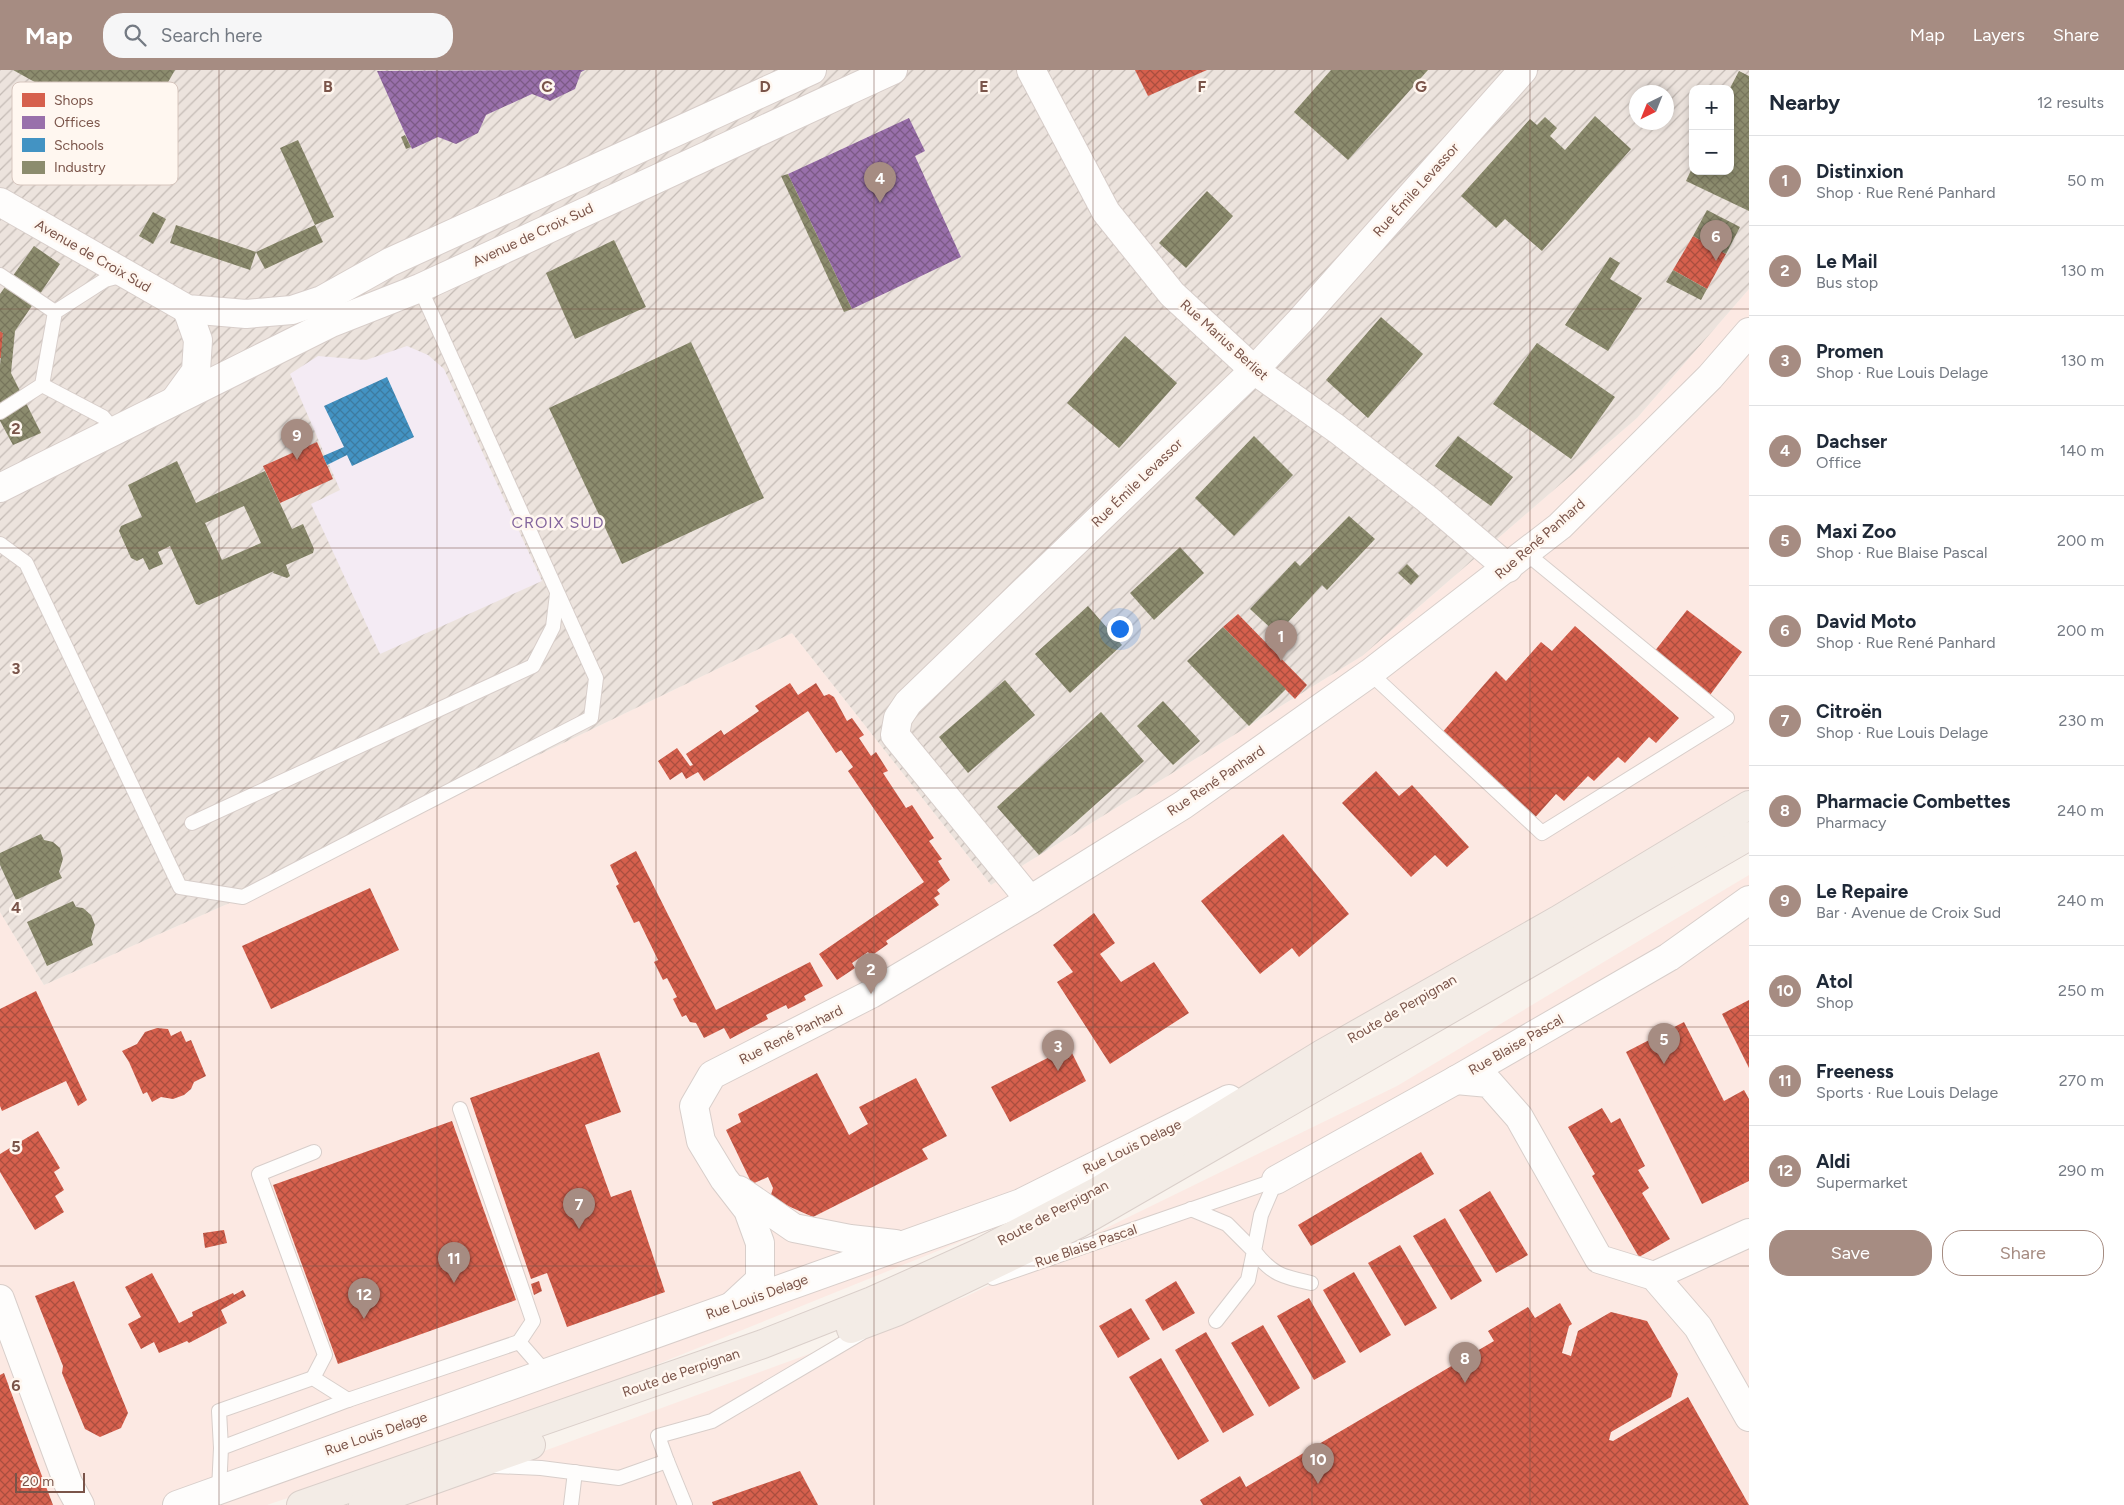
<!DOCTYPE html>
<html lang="en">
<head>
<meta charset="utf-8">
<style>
  body { margin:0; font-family:Figtree,sans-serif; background:#f6f6f7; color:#1f2937 }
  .controls { position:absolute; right:15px; top:15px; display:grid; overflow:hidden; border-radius:10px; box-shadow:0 2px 8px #0003 }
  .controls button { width:45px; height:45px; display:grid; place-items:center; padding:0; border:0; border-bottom:1px solid #e0e1e3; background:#fff; color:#1f2937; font:25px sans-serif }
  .compass { position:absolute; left:1629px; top:15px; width:45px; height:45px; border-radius:50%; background:#fff; box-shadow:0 2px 8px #0003; rotate:223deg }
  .scale { position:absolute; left:15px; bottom:12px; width:70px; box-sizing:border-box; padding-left:5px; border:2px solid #7a5449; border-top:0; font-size:14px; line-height:18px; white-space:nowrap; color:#7a5449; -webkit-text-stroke:4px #fff7f0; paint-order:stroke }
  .you { position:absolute; left:1119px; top:558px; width:18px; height:18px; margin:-12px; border:4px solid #fff; border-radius:50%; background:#1a73e8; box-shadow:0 0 0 8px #1a73e833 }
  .badge { display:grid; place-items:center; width:32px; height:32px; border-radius:50%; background:#a68c82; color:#fff; font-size:16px; font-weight:700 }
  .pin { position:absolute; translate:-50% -41px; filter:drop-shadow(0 1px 2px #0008) }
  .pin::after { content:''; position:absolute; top:26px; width:18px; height:15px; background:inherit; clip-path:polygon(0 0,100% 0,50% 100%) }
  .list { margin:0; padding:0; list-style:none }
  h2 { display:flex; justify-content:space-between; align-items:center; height:65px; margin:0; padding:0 20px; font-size:21px }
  h2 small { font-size:16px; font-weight:400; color:#747a83 }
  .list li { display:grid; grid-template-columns:32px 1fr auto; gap:15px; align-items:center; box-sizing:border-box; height:90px; padding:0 20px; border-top:1px solid #e0e1e3 }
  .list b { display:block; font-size:19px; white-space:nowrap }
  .list p { margin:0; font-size:16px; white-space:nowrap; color:#747a83 }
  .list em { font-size:16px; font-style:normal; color:#747a83 }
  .actions { display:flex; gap:10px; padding:15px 20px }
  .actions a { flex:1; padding:11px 0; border:1px solid #a68c82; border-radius:20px; text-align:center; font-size:18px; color:#a68c82 }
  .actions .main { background:#a68c82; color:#fff }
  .icon { flex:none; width:28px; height:28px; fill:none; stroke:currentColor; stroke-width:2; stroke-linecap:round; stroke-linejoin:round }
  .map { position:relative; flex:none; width:1749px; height:1435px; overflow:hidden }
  header { display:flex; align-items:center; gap:30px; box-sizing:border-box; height:70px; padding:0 25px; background:#a68c82; color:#fff }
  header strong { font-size:24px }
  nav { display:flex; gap:28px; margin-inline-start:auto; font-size:18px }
  .search { width:350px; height:45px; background:#f6f6f7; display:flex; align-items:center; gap:12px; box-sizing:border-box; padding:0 18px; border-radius:20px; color:#747a83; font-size:19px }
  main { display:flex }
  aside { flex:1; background:#fff }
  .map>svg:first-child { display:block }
  .commercial { fill:#fce9e3 }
  .industrial { fill:url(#industrial-furrows); fill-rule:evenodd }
  .education { fill:#f4ebf4 }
  .shops { fill:url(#shops-cross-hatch) }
  .offices { fill:url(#offices-cross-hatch) }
  .schools { fill:url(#schools-cross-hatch) }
  .industry { fill:url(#industry-cross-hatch); fill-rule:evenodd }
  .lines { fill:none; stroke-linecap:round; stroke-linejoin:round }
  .service-casing { stroke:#d8ceca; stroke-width:16 }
  .minor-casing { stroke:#d8ceca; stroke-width:30 }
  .primary-casing { stroke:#dacfca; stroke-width:30 }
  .service { stroke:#fefdfc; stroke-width:14 }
  .minor { stroke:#fefdfc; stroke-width:28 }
  .primary { stroke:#f3ece6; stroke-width:28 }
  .grid { fill:none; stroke:#7a5449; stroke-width:1; stroke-opacity:0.55 }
  .labels { text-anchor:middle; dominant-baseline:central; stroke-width:5; stroke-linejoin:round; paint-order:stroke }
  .street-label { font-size:14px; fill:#7a5449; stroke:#fff7f0 }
  .quarter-label { font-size:16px; letter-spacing:1px; fill:#83659d; stroke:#fff7f0 }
  .key { fill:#fff7f0; stroke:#d7c6be; stroke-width:1 }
  .key-label { font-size:14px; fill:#7a5449 }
  .grid-label { font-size:16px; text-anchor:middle; font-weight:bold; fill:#7a5449; stroke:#fff7f0; stroke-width:5; stroke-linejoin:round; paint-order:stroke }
</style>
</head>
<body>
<header>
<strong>Map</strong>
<div class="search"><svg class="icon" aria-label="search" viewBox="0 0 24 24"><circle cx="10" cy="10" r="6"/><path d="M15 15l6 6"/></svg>Search here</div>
<nav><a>Map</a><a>Layers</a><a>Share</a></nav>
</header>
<main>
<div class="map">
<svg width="1749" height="1435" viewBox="0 0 1749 1435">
  <defs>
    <pattern id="industrial-furrows" width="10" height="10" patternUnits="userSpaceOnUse" patternTransform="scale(1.25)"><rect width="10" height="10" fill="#ece3dd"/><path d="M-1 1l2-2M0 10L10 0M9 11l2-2" fill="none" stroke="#c4bbb5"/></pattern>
    <pattern id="shops-cross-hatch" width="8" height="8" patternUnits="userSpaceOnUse" patternTransform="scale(1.25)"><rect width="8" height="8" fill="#d6604d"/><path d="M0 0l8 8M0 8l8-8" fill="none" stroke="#aa4e3f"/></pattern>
    <pattern id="offices-cross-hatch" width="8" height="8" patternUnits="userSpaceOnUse" patternTransform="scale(1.25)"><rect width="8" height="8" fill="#9970ab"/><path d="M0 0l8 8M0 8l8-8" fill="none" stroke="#7c5a86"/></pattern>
    <pattern id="schools-cross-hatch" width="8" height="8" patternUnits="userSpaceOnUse" patternTransform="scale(1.25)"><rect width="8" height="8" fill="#4393c3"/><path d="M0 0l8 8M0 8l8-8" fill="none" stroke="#3d7ba0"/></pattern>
    <pattern id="industry-cross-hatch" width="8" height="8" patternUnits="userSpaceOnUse" patternTransform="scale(1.25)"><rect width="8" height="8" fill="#8c8c6e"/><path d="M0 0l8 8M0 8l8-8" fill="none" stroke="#77755c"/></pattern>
  </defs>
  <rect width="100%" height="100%" fill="#f9f3ed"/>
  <g class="commercial">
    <path d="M1749 219V723L1440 908 992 1159 522 1349 267 1435H0V842L44 915 243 827 792 563 991 815 1362 586 1637 348Z"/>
    <path d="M1749 805V1435H397L965 1227 1397 1016Z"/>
  </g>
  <path class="industrial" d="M0 0H1749V219L1637 348 1362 586 991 815 792 563 243 827 44 915 0 842ZM1693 19H1730V101H1693ZM1636 22H1666V52H1636Z"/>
  <path class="education" d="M407 276 428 285 444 299 542 511 380 584 311 434 340 420 290 304 318 286 366 290Z"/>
  <g class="shops">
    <path d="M1135 0H1207L1148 26Z"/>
    <path d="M1693 166 1726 184 1707 219 1673 200Z"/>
    <path d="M0 261 3 263 2 288H0Z"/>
    <path d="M317 372 333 409 280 433 263 396Z"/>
    <path d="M1687 540 1742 582 1710 625 1654 582Z"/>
    <path d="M1238 544 1307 615 1295 629 1223 557Z"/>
    <path d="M1575 556 1679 648 1656 673 1649 667 1625 693 1618 687 1594 711 1588 706 1564 731 1556 724 1532 751 1440 665 1496 601 1506 611 1541 572 1552 581Z"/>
    <path d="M790 613 798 625 816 613 824 626 829 624 834 627 847 651 852 648 864 665 859 668 871 686 876 682 888 701 883 703 906 738 912 735 934 768 929 771 942 789 938 791 950 810 937 820 940 824 934 828 939 835 886 871 888 874 871 886 868 882 852 893 855 898 837 910 819 884 924 812 848 701 853 697 841 680 836 683 808 641 704 711 698 702 686 709 682 702 670 710 658 691 677 678 690 696 693 695 686 684 721 660 724 665 759 641 755 636Z"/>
    <path d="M1376 701 1399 726 1412 715 1469 777 1447 797 1435 785 1411 807 1342 733Z"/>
    <path d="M1283 764 1349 844 1299 887 1292 878 1260 904 1201 831Z"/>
    <path d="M636 781 716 940 810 892 823 916 804 926 806 930 788 939 786 935 766 945 768 949 730 969 724 958 704 968 696 953 690 952 686 945 682 947 673 929 677 927 667 908 663 910 654 892 658 890 639 851 634 853 616 816 619 814 610 795Z"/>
    <path d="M370 818 399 880 271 939 242 876Z"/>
    <path d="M1094 843 1115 873 1100 884 1121 912 1154 892 1189 943 1110 994 1057 912 1073 902 1053 875Z"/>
    <path d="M36 921 87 1030 78 1036 66 1011 2 1041 0 1036V939Z"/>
    <path d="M1749 930V998L1722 944Z"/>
    <path d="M1684 952 1724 1031 1744 1020 1749 1029V1111L1702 1134 1626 982Z"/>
    <path d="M157 958 168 959 171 966 181 961 186 972 191 970 206 1006 194 1012 191 1019 184 1025 173 1029 161 1027 152 1032 147 1022 143 1024 129 992 122 981 137 974 145 962Z"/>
    <path d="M1069 977 1086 1011 1010 1052 991 1017Z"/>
    <path d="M599 982 621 1042 585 1055 611 1127 631 1120 665 1222 567 1257 547 1203 531 1209 470 1028Z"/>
    <path d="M817 1003 849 1065 868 1054 859 1037 916 1008 947 1066 922 1079 928 1089 813 1147 770 1128 773 1118 768 1107 752 1114 726 1060 741 1052 738 1044Z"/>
    <path d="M1602 1038 1611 1053 1620 1048 1645 1096 1638 1100 1649 1118 1642 1123 1670 1169 1639 1187 1592 1106 1595 1104 1568 1057Z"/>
    <path d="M452 1051 516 1230 338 1294 273 1115Z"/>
    <path d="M38 1061 60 1098 54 1102 64 1120 55 1126 64 1142 35 1160 0 1102V1084Z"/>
    <path d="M1421 1082 1434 1104 1311 1176 1298 1155Z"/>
    <path d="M1490 1121 1528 1185 1496 1203 1459 1140Z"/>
    <path d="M1445 1148 1482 1211 1451 1230 1413 1166Z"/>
    <path d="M224 1160 227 1173 205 1178 203 1163Z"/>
    <path d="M1400 1175 1437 1238 1405 1256 1368 1193Z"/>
    <path d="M1354 1202 1391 1265 1360 1283 1323 1220Z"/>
    <path d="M152 1203 179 1253 193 1246 192 1242 233 1223 234 1225 243 1220 246 1226 221 1240 227 1253 189 1273 187 1271 159 1283 154 1272 141 1279 128 1254 141 1247 125 1217Z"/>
    <path d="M74 1211 128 1343 121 1358 100 1367 85 1359 62 1303 63 1296 35 1226Z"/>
    <path d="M539 1211 542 1221 534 1225 531 1214Z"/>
    <path d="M1176 1211 1195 1243 1163 1261 1145 1230Z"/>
    <path d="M1309 1228 1346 1292 1314 1310 1277 1246Z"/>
    <path d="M1560 1233 1572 1254 1569 1256 1562 1283 1571 1286 1578 1261 1611 1242 1647 1251 1678 1304 1671 1327 1611 1362 1609 1370 1613 1371 1688 1327 1749 1435H1203L1200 1430 1240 1406 1246 1417 1494 1271 1488 1261 1528 1237 1535 1248Z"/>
    <path d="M1131 1238 1150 1269 1118 1288 1099 1256Z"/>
    <path d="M1263 1255 1300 1318 1269 1337 1231 1273Z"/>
    <path d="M1206 1262 1254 1345 1223 1363 1175 1280Z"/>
    <path d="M1161 1288 1209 1371 1178 1390 1129 1307Z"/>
    <path d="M4 1303 37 1393 53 1435H0V1305Z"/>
    <path d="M800 1401 818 1435H713L712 1432Z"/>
  </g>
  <g class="offices">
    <path d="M585 0 581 2 575 19 550 31 532 24 486 45 478 63 456 74 438 67 412 79 377 1Z"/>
    <path d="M909 48 925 81 915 86 961 187 852 239 788 104Z"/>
  </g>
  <path class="schools" d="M387 307 414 367 352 396 347 385 327 395 323 386 344 377 324 336Z"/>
  <g class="industry">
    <path d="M13 0H175L136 68Z"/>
    <path d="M1331 0H1428L1348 90 1294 42Z"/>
    <path d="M1739 1 1749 6V141L1686 111 1693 96V101H1730V18Z"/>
    <path d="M1595 46 1631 79 1542 181 1505 149 1496 158 1461 126 1530 49 1537 55 1545 47 1557 58 1550 66 1565 80Z"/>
    <path d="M405 65 411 77 406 79 401 67Z"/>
    <path d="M298 70 334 147 315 155 280 78Z"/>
    <path d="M788 104 852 239 844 242 781 106Z"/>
    <path d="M1207 121 1233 146 1186 198 1159 173Z"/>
    <path d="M1707 140 1740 157 1726 184 1693 166Z"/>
    <path d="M153 142 166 149 153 174 139 166Z"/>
    <path d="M176 155 256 182 250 200 170 173Z"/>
    <path d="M315 155 323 172 265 199 256 182Z"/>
    <path d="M614 170 646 237 575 269 546 203Z"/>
    <path d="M34 176 60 194 15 261 11 303 41 363 13 375 0 351V295L3 263 0 261V224Z"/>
    <path d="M1610 187 1620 193 1610 209 1642 228 1608 281 1565 255Z"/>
    <path d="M1673 200 1707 219 1701 230 1666 212Z"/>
    <path d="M1381 247 1423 284 1368 348 1326 310Z"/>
    <path d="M1125 266 1177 313 1119 378 1067 333Z"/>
    <path d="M691 272 764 428 622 494 549 338Z"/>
    <path d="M1537 273 1615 327 1571 389 1493 334Z"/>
    <path d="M1254 366 1293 405 1234 466 1195 428Z"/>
    <path d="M1458 366 1513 407 1491 436 1435 396Z"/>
    <path d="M177 391 196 433 265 401 292 459 303 454 314 479 313 483 286 495 290 506 287 508 273 503 274 501 199 535 196 534 170 476 158 482 163 494 149 500 143 488 137 491 131 488 119 461 121 456 142 447 128 415ZM244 436 261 473 222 490 205 453Z"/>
    <path d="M1349 446 1375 469 1327 520 1322 515 1277 564 1250 539 1295 491 1300 496Z"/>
    <path d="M1180 477 1204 503 1154 550 1130 523Z"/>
    <path d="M1407 494 1419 506 1411 515 1398 503Z"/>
    <path d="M1088 536 1122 575 1070 623 1035 584Z"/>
    <path d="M1223 557 1286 619 1249 656 1187 591Z"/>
    <path d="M1005 610 1035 645 968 703 939 667Z"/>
    <path d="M1163 631 1200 671 1173 695 1137 656Z"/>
    <path d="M1101 642 1144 691 1039 785 997 737Z"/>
    <path d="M41 764 44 770 53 772 60 778 63 789 59 802 62 808 16 830 0 795V783Z"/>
    <path d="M73 831 76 837 83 838 91 845 95 855 91 869 93 875 47 896 27 852Z"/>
  </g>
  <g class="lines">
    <defs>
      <g id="service">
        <path d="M0 205 55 242"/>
        <path d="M42 315 103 347 115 361"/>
        <path d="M0 342 42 315 55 242 105 210 124 205"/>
        <path d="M0 474 26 493 180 817 243 827 591 648 596 608 420 218"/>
        <path d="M1370 603 1542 763 1727 648 1526 483"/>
        <path d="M192 753 533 596 553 557 557 524"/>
        <path d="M460 1039 533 1251 519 1272"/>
        <path d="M1276 1110 1261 1145 1254 1181C1271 1204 1283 1207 1311 1213"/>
        <path d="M1191 1139 1227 1154 1254 1181 1248 1210 1216 1251"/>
        <path d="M993 1208 1276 1110"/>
        <path d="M313 1308 325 1285 259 1104 314 1082"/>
        <path d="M221 1378 219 1341 313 1308 348 1330"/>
        <path d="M667 1391 685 1435"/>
        <path d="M495 1396 541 1398 619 1408 667 1391 658 1366 712 1351 861 1263"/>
        <path d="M219 1420 221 1378 348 1330 519 1272 547 1304"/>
        <path d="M571 1435 575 1402"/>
      </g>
      <g id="minor">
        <path d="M1031 0 1106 142 1172 224 1254 300 1337 359 1427 429 1508 498"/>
        <path d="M0 132 187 239 246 244 292 240 322 230 390 192 812 0"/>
        <path d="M175 330 196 301 198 270 187 239"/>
        <path d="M0 418 331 253 420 218 893 0"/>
        <path d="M1030 830 895 665 898 648 908 633 1254 300 1300 251 1523 0"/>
        <path d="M1456 1010 1489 1013 1519 1047 1599 1189 1654 1206 1698 1257 1749 1347"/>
        <path d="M1276 1110 1456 1010 1669 887 1749 830"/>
        <path d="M739 1120 794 1158 850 1169 895 1174"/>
        <path d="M1654 1206 1749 1163"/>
        <path d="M0 1229 68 1413 80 1435"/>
        <path d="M732 1236 760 1210V1173L748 1140 724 1109 701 1071 694 1036 712 1005 871 924 1030 830 1183 735 1370 603 1560 456 1710 307 1749 262"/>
        <path d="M177 1435 1021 1133 1229 1029"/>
      </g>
      <g id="primary">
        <path d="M851 1259 896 1242 1078 1154 1749 766"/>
        <path d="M301 1435 763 1274 872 1231 981 1182 1098 1121 1322 984 1558 850 1749 735"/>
        <path d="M363 1435 531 1375"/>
      </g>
    </defs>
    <use href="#service" class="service-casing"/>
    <use href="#minor" class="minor-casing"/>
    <use href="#primary" class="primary-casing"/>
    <use href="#service" class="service"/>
    <use href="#minor" class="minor"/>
    <use href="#primary" class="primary"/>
  </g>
  <path class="grid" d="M219 0V1435M437 0V1435M656 0V1435M874 0V1435M1093 0V1435M1312 0V1435M1530 0V1435M0 239H1749M0 478H1749M0 718H1749M0 957H1749M0 1196H1749"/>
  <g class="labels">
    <g class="street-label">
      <text transform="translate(1416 120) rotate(-48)">Rue Émile Levassor</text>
      <text transform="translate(533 165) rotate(-25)">Avenue de Croix Sud</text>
      <text transform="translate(93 186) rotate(30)">Avenue de Croix Sud</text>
      <text transform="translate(1224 270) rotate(42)">Rue Marius Berliet</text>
      <text transform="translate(1137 413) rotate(-44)">Rue Émile Levassor</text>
      <text transform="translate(1540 469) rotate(-41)">Rue René Panhard</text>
      <text transform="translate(1216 711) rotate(-34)">Rue René Panhard</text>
      <text transform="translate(1402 939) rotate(-30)">Route de Perpignan</text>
      <text transform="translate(791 965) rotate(-27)">Rue René Panhard</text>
      <text transform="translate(1516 975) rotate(-30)">Rue Blaise Pascal</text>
      <text transform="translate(1132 1077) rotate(-26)">Rue Louis Delage</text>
      <text transform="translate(1053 1143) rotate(-28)">Route de Perpignan</text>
      <text transform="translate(1086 1176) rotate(-19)">Rue Blaise Pascal</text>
      <text transform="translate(757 1227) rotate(-20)">Rue Louis Delage</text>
      <text transform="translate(681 1303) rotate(-19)">Route de Perpignan</text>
      <text transform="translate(376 1364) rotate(-19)">Rue Louis Delage</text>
    </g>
    <g class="quarter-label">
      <text x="558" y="452">CROIX SUD</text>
    </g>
  </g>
  <rect x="12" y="12" width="166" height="103" rx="8" class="key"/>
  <rect x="22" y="23" width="23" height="14" fill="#d6604d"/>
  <rect x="22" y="46" width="23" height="13" fill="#9970ab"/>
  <rect x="22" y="68" width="23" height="14" fill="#4393c3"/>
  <rect x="22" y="91" width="23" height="13" fill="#8c8c6e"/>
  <g class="key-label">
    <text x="54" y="35">Shops</text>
    <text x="54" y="57">Offices</text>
    <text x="54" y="80">Schools</text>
    <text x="54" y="102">Industry</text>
  </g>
  <g class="grid-label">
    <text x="328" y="22">B</text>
    <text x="547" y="22">C</text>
    <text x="765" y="22">D</text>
    <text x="984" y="22">E</text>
    <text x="1202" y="22">F</text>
    <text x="1421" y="22">G</text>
    <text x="16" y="364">2</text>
    <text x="16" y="604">3</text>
    <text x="16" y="843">4</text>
    <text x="16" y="1082">5</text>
    <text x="16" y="1321">6</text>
  </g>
</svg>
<div class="controls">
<button>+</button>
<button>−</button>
</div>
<svg class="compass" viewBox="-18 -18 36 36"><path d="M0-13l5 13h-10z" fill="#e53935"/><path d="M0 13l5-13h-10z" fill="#747a83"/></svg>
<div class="scale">20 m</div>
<div class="you"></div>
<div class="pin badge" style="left:1281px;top:591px">1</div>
<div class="pin badge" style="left:871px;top:924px">2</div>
<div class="pin badge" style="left:1058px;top:1001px">3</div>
<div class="pin badge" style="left:880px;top:133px">4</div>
<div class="pin badge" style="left:1664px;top:994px">5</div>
<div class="pin badge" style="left:1716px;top:191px">6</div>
<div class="pin badge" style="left:579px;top:1159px">7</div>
<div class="pin badge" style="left:1465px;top:1313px">8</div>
<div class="pin badge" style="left:297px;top:390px">9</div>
<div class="pin badge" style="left:1318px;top:1414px">10</div>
<div class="pin badge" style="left:454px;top:1213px">11</div>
<div class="pin badge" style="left:364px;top:1249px">12</div>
</div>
<aside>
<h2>Nearby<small>12 results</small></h2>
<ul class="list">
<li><span class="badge">1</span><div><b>Distinxion</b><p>Shop · Rue René Panhard</p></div><em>50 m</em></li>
<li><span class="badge">2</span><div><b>Le Mail</b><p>Bus stop</p></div><em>130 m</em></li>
<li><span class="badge">3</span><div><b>Promen</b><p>Shop · Rue Louis Delage</p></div><em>130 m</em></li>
<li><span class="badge">4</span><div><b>Dachser</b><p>Office</p></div><em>140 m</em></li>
<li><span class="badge">5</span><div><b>Maxi Zoo</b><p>Shop · Rue Blaise Pascal</p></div><em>200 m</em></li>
<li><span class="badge">6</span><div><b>David Moto</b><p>Shop · Rue René Panhard</p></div><em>200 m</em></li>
<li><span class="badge">7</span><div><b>Citroën</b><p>Shop · Rue Louis Delage</p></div><em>230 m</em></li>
<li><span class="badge">8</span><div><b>Pharmacie Combettes</b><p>Pharmacy</p></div><em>240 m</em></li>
<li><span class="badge">9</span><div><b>Le Repaire</b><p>Bar · Avenue de Croix Sud</p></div><em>240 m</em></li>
<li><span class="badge">10</span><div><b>Atol</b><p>Shop</p></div><em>250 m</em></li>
<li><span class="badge">11</span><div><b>Freeness</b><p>Sports · Rue Louis Delage</p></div><em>270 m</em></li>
<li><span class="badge">12</span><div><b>Aldi</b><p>Supermarket</p></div><em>290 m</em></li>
</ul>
<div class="actions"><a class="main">Save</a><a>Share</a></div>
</aside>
</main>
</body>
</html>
